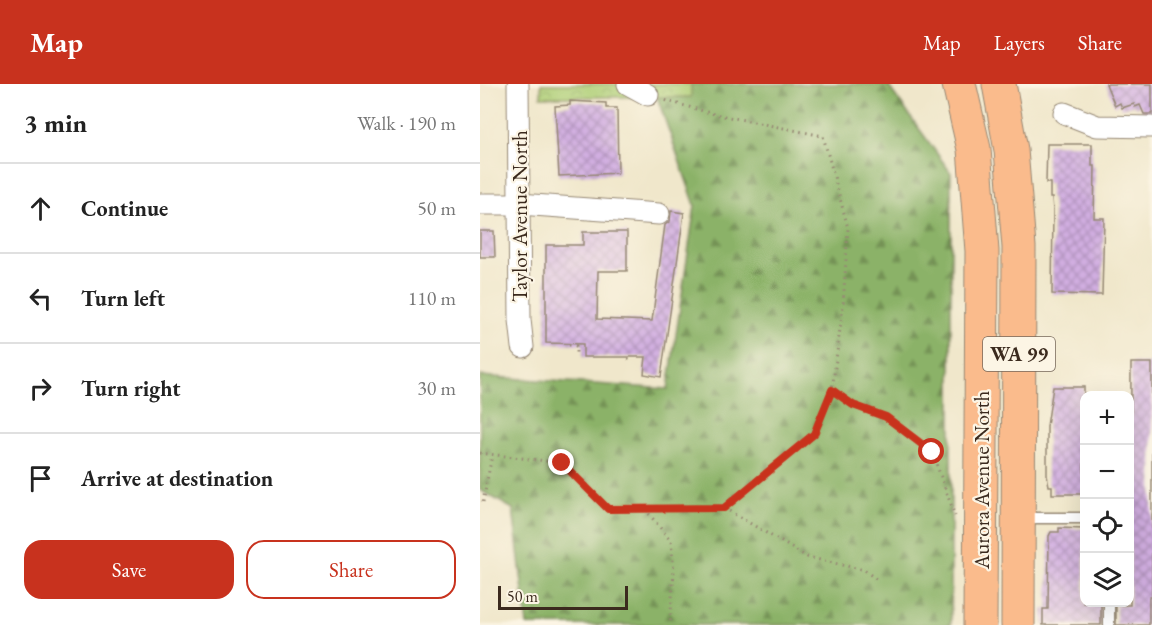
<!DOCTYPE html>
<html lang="en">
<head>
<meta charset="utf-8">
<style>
  body { margin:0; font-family:"EB Garamond",serif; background:#f6f6f6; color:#222 }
  .controls { position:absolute; right:18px; bottom:18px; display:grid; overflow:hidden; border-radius:12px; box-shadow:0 6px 24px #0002 }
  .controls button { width:54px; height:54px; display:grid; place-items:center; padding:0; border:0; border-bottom:2px solid #e0e0e0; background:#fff; color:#222; font:30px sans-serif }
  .scale { position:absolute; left:18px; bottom:15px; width:130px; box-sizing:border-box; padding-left:6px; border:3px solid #3b2a1e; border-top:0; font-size:16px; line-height:21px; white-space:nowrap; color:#3b2a1e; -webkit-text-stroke:4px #fcf5e5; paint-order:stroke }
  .stop { position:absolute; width:18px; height:18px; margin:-14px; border:4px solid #c8321e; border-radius:50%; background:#fff }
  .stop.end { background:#c8321e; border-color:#fff; box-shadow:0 2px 6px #0008 }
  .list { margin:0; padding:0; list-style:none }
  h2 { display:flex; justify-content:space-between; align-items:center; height:78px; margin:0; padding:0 24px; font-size:26px }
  h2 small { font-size:20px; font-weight:400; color:#767676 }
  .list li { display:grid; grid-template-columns:39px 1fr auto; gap:18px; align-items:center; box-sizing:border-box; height:90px; padding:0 24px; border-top:2px solid #e0e0e0 }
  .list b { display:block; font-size:22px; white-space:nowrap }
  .list em { font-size:20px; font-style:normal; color:#767676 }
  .actions { display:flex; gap:12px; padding:18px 24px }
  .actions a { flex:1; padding:14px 0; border:2px solid #c8321e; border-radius:18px; text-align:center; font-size:21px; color:#c8321e }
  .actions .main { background:#c8321e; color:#fff }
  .icon { flex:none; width:33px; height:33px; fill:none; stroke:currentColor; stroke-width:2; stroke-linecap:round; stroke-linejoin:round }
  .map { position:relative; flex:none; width:672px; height:541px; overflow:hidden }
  header { display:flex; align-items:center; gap:36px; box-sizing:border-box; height:84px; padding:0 30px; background:#c8321e; color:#fff }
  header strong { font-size:28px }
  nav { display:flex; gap:33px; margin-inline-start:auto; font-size:21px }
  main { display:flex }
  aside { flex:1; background:#fff }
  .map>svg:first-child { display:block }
  .forest { fill:url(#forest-firs); stroke:#636e43; stroke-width:1.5 }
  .park { fill:url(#park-crowns); stroke:#757c4a; stroke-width:1.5 }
  .building { fill:url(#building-cross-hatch) }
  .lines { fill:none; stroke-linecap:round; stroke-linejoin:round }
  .lane-casing { stroke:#968874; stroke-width:13 }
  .street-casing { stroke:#968874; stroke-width:23 }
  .highway-casing { stroke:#968874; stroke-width:35 }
  .path { stroke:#968874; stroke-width:3; stroke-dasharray:1.5 4.5; stroke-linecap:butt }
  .lane { stroke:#fff; stroke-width:10 }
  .street { stroke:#fff; stroke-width:21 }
  .highway { stroke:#fabb8c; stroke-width:33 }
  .route { stroke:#c8321e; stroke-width:8 }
  .labels { text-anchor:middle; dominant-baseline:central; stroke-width:4.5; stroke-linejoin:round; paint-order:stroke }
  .shield { fill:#fcf5e5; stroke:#75675a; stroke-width:1.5 }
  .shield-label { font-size:20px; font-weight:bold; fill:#3b2a1e }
  .street-label { font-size:21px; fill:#3b2a1e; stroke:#fcf5e5 }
</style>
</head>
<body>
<header>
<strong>Map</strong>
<nav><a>Map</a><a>Layers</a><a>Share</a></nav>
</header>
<main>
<aside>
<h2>3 min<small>Walk · 190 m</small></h2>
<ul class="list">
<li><svg class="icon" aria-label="ahead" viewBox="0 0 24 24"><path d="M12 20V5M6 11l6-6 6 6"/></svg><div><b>Continue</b></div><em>50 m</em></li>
<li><svg class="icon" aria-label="left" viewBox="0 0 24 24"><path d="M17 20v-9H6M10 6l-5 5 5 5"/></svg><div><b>Turn left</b></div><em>110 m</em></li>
<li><svg class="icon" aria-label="right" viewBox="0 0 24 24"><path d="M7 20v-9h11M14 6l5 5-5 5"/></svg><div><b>Turn right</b></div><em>30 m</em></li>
<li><svg class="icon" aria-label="arrive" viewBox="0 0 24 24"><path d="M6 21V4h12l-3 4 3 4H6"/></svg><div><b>Arrive at destination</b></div></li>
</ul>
<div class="actions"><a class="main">Save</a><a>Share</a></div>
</aside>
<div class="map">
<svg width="672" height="541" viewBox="0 0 672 541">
  <defs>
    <pattern id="forest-firs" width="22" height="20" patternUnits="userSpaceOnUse" patternTransform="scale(1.5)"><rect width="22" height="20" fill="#8bb268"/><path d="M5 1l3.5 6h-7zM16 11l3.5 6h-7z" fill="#739155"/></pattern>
    <pattern id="park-crowns" width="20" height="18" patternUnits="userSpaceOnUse" patternTransform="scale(1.5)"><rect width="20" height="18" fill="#afcf77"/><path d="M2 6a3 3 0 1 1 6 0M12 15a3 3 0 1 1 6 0" fill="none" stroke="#97b266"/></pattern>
    <pattern id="building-cross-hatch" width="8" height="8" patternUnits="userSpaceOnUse" patternTransform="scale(1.5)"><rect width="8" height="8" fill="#d1aee1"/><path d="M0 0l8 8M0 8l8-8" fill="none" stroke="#ab8eb6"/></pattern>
  </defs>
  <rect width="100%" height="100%" fill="#fcf5e5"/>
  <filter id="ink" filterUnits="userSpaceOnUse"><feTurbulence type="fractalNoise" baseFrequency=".0167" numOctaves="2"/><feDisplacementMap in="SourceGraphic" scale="12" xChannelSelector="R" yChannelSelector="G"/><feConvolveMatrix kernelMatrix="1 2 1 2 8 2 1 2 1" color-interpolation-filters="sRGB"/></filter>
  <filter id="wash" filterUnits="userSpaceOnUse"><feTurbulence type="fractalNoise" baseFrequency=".008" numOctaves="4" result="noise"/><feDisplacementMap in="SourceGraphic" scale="24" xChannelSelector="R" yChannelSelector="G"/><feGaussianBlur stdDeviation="1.35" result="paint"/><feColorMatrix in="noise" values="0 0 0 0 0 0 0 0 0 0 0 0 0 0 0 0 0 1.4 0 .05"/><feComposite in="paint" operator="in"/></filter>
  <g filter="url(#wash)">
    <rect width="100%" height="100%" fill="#f0e7cb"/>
    <path class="forest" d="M211 0H407L471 89V541H47L33 425 0 406V292L188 305 215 121 177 13H210Z"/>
    <rect class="park" x="61" y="0" width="150" height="13"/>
    <g id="blocks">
      <g class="building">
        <path d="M626 0H672V30H664L660 21 655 23 654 20 642 24 640 19 635 22Z"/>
        <path d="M90 17 126 19V24H137L138 89 79 92 75 22 90 21Z"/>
        <path d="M567 60H612V82H615L614 134H624L622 211 572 210 573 127 572 114H570V99H566Z"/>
        <path d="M191 127 204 129 181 293 164 290 166 273H103V260L66 259V161H103V148H147V187H118L117 235 172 237 185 141 190 137Z"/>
        <path d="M0 147H14L15 173H0Z"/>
        <path d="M651 279H672V513H669V541H636V521H650Z"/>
        <path d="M573 303H604V410H572V402H569L567 391V342Z"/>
        <path d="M579 444 604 445V519H620L621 521V541H563V525H568L569 452 571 448H579Z"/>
      </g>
    </g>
  </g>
  <g filter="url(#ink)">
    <use href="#blocks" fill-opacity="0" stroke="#968874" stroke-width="1.5"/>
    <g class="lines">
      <defs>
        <g id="lane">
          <path d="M542 434H604"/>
          <path d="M629 518V541"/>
        </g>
        <g id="street">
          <path d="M38 0 40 236 43 263"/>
          <path d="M148 0 168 11"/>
          <path d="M584 29 617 42 672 43"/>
          <path d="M0 120H39L179 130"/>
        </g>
        <g id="highway">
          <path d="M479 0 494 65 502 167 500 541"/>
          <path d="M519 0 531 66 539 163 538 541"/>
        </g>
      </defs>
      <use href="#lane" class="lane-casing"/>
      <use href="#street" class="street-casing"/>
      <use href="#highway" class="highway-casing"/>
      <g class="path">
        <path d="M89 261 96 262V269"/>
        <path d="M148 275 153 276"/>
        <path d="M352 306 373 321 406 333 452 368 475 432"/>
        <path d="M0 369 83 379 128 425 244 424 334 350 352 306 363 222 368 144 343 52 234 30 184 16"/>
        <path d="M3 418 12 371"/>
        <path d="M244 424 327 473 384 486 396 495"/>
        <path d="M165 425 191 457 194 487 190 541"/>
      </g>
      <use href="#lane" class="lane"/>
      <use href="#street" class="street"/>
      <use href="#highway" class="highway"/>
    </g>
  </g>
  <g class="lines" filter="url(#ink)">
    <path class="route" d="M82 379 128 425 244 424 334 350 352 306 373 321 406 333 452 368"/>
  </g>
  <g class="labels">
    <rect class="shield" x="503" y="253" width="72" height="34" rx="4.5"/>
    <g class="shield-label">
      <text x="539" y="270">WA 99</text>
    </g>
    <g class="street-label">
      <text transform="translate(39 132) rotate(-90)">Taylor Avenue North</text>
      <text transform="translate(501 396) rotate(-90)">Aurora Avenue North</text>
    </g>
  </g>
</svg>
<div class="controls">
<button>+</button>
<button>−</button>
<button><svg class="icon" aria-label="locate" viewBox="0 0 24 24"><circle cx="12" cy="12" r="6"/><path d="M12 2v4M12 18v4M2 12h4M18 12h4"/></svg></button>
<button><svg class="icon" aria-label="layers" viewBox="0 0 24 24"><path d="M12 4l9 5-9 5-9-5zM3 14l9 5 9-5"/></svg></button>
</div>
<div class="scale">50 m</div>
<div class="stop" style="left:452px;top:368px"></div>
<div class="stop end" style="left:82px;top:379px"></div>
</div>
</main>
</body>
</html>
